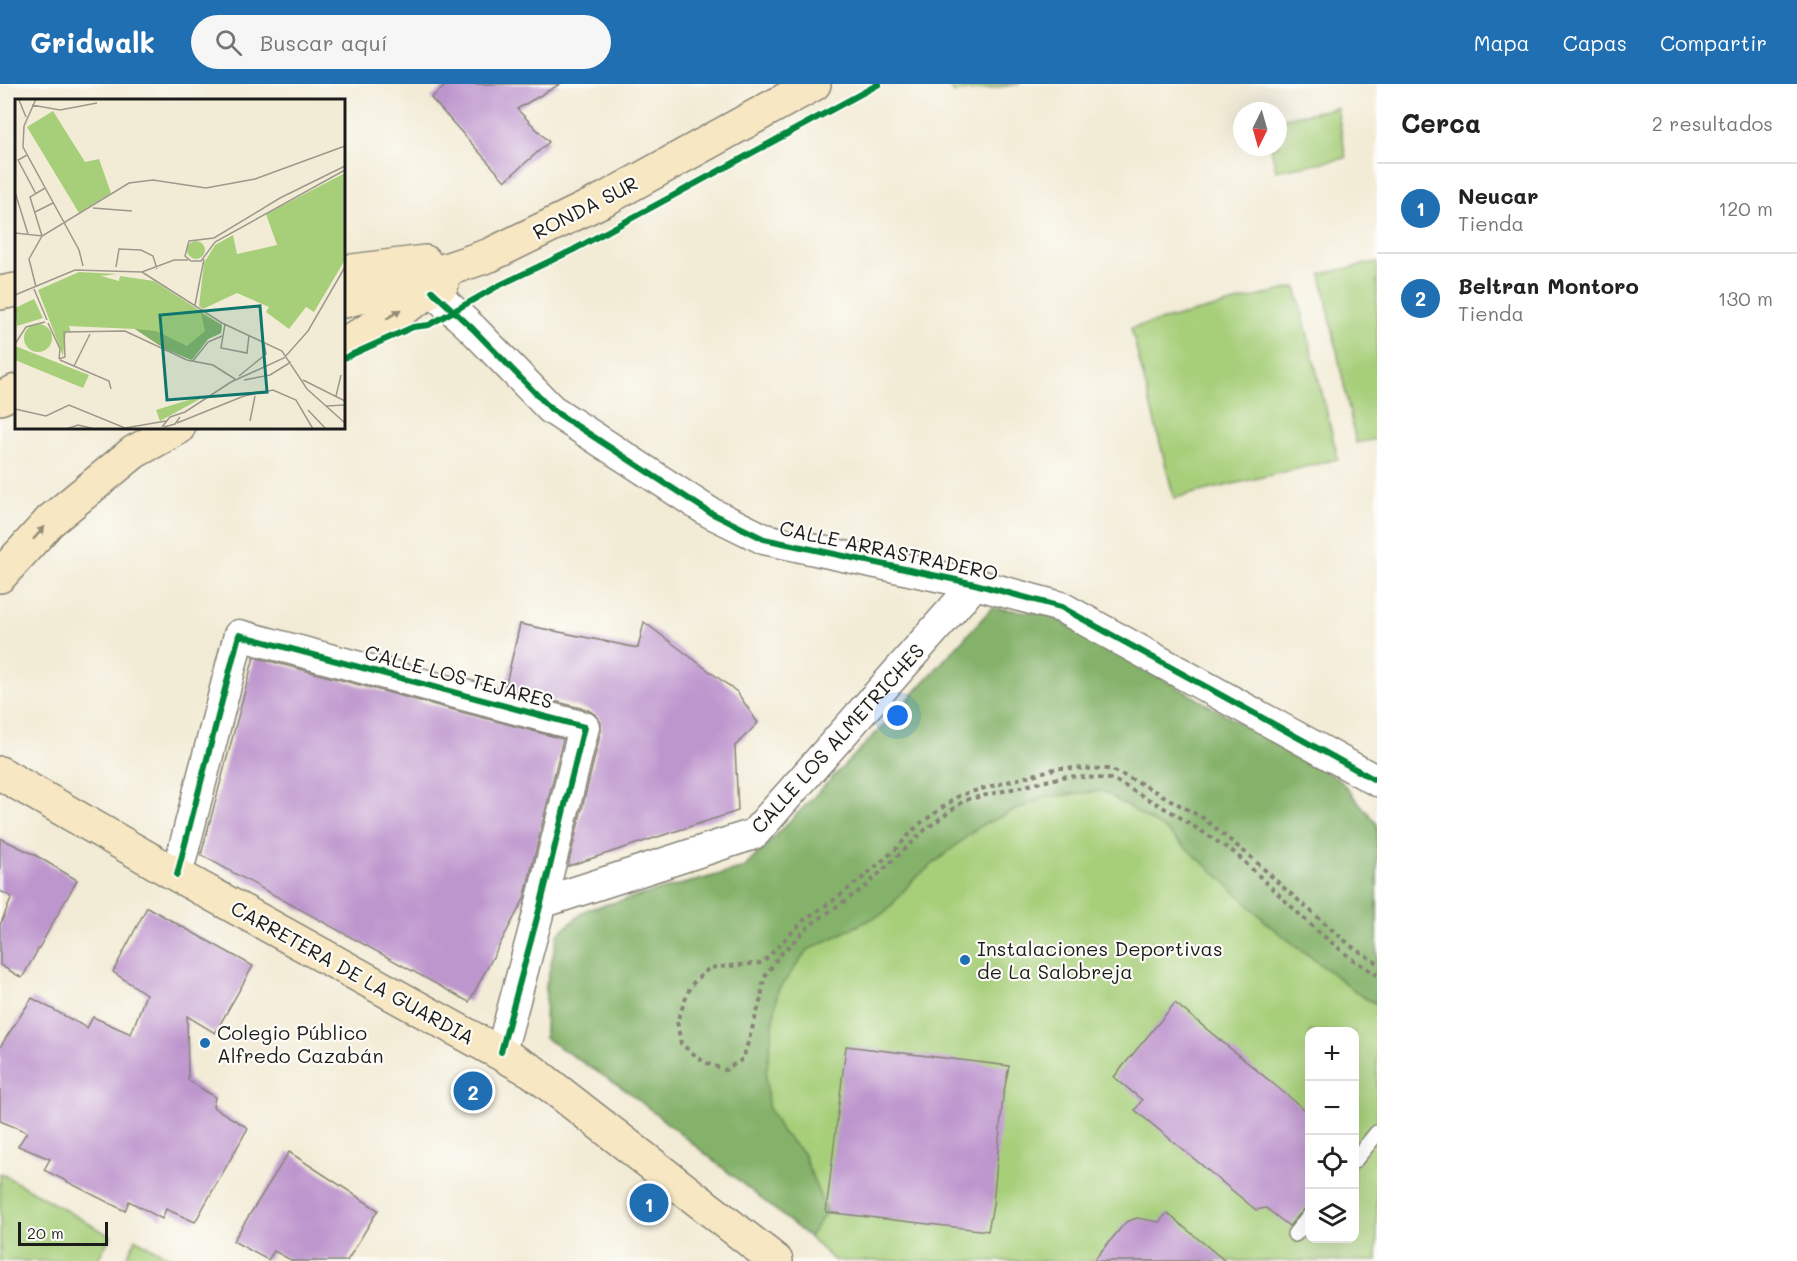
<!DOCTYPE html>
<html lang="es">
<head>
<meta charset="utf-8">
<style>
  body { margin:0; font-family:Mali,sans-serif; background:#f6f6f6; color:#222 }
  .controls { position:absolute; right:18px; bottom:18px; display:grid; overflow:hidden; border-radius:12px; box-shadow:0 6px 24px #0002 }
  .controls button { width:54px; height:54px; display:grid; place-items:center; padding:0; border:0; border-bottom:2px solid #e0e0e0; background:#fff; color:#222; font:30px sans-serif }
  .compass { position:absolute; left:1233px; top:18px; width:54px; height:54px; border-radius:50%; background:#fff; box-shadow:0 6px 24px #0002; rotate:185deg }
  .scale { position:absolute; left:18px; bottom:15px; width:90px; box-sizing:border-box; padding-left:6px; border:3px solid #1c1c1c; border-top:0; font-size:16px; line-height:21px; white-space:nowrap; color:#1c1c1c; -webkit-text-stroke:4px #fdfcf7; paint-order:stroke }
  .you { position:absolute; left:898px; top:632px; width:21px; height:21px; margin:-15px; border:4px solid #fff; border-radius:50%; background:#1a73e8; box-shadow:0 0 0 9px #1a73e833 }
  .badge { display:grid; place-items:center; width:39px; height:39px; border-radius:50%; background:#1f6fb2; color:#fff; font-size:20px; font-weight:700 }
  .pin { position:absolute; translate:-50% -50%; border:3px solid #fff; box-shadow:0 2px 6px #0006 }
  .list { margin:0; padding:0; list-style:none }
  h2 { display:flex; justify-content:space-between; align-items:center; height:78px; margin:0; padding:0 24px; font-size:26px }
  h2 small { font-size:20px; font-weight:400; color:#767676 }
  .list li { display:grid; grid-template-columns:39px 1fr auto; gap:18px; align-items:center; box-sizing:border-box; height:90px; padding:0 24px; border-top:2px solid #e0e0e0 }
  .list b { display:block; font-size:22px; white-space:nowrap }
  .list p { margin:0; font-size:20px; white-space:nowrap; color:#767676 }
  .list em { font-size:20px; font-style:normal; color:#767676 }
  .icon { flex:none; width:33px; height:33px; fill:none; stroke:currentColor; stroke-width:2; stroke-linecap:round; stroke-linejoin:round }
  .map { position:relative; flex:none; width:1377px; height:1177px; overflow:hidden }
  header { display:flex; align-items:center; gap:36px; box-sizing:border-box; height:84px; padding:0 30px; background:#1f6fb2; color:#fff }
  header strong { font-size:28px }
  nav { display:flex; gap:33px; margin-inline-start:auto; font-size:21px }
  .search { width:420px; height:54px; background:#f6f6f6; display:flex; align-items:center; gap:15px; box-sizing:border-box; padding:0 21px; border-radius:33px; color:#767676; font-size:22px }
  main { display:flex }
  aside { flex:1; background:#fff }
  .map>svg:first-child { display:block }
  .green { fill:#a7cf7a; stroke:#62764b; stroke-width:1.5; fill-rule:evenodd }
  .forest { fill:#85b26a; stroke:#506743; stroke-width:1.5 }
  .building { fill:#be96ce }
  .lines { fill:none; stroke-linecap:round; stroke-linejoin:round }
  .lane-casing { stroke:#878478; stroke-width:18 }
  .street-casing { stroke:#878478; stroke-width:33 }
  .secondary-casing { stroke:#878478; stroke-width:36 }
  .path { stroke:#878478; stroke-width:4; stroke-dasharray:4.5 4.5; stroke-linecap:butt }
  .lane { stroke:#fff; stroke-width:15 }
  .street { stroke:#fff; stroke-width:30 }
  .secondary { stroke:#f7e8c3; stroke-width:33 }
  .cycleway-casing { stroke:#fdfcf7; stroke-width:10 }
  .cycleway { stroke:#00873e; stroke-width:6 }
  .oneway { fill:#948c78 }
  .poi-dot { fill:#1f6fb2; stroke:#fdfcf7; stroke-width:2 }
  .labels { text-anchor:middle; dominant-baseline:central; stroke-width:4.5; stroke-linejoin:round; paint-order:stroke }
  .street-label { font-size:20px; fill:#1c1c1c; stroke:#fdfcf7 }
  .poi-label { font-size:20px; fill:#1c1c1c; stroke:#fdfcf7; text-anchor:start }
  .inset-road { fill:none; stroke:#9c988b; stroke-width:1.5 }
  .view { fill:#0f766e; fill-opacity:0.15; stroke:#0f766e; stroke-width:3 }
  .inset-edge { fill:none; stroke:#1c1c1c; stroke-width:3 }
</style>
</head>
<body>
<header>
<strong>Gridwalk</strong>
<div class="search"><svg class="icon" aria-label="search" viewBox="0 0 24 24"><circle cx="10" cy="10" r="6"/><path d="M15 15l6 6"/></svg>Buscar aquí</div>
<nav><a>Mapa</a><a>Capas</a><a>Compartir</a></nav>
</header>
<main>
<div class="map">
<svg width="1377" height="1177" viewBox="0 0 1377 1177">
  <rect width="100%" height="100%" fill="#fdfcf7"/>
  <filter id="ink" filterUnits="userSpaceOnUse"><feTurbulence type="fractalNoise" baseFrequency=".0167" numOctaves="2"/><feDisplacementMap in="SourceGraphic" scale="12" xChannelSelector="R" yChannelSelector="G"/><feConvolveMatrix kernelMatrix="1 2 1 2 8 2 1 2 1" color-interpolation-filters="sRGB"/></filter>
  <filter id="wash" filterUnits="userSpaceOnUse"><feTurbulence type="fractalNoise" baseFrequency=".008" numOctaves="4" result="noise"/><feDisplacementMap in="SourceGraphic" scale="24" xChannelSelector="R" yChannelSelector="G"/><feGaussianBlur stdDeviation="1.35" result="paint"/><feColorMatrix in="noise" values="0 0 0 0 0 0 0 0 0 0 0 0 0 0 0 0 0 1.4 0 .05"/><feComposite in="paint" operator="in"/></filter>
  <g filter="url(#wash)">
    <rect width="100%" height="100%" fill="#f2ebd5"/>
    <g class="green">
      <path d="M947 0H1020L954 9Z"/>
      <path d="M1337 24 1346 74 1276 87 1271 63H1278V35Z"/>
      <path d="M1377 178V355L1356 359 1321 190Z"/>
      <path d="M1296 203 1338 375 1174 414 1131 244Z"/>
      <path d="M992 524 1339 695 1377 740V1177H835L809 1153 626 1006 545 954 546 902 558 850 586 826 744 784 893 632ZM1310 948H1354V1154H1310Z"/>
      <path d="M0 1089 111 1152 97 1177H0Z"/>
      <path d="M136 1155 176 1177H124Z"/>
    </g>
    <path class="forest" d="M992 524 1048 530 1339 695 1377 740V920L1363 913 1270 842 1223 796 1164 745 1103 707 1045 713 980 742 912 797 886 828 808 866 778 906 766 991 768 1022 782 1048 803 1069 826 1128 809 1153 626 1006 545 954 546 902 558 850 586 826 744 784 893 632Z"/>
    <g id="blocks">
      <g class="building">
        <path d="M448 0H560L517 25 549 58 505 97 431 14Z"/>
        <path d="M644 538 737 608 758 639 735 662 738 727 568 782 601 647V639L596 631 588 626 505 604 520 540 638 564Z"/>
        <path d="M254 573 563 655 524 815 469 918 201 771Z"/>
        <path d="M0 754 35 771 77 796 22 894 0 881V841L12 813 0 807Z"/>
        <path d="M147 823 253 882 215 949 187 932 188 996 215 1013 213 1023 248 1044 195 1138 166 1125 162 1135 129 1117 125 1127 44 1086 50 1075 18 1062 27 1048 0 1037V963L32 914 87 944 93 933 131 950 146 910 113 888Z"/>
        <path d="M1175 919 1310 1030V1119L1289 1142 1266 1124 1256 1126 1135 1026 1142 1016 1114 993Z"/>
        <path d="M846 962 1009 982 1003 1012 993 1121 988 1147 826 1128Z"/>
        <path d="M289 1068 378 1126 347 1177H293L274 1167 268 1176 233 1157Z"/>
        <path d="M1167 1129 1225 1177H1093L1126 1138 1137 1134 1159 1138Z"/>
      </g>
    </g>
  </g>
  <g filter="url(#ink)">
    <use href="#blocks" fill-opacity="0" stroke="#878478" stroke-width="1.5"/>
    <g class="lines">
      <defs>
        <g id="lane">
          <path d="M1354 1077 1377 1049"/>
          <path d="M1295 1150 1310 1132"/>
        </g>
        <g id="street">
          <path d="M432 207 473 245 551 325 709 428 764 455 975 500 1061 523 1377 697"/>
          <path d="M177 791 239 551 584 643 541 819 501 968"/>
          <path d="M541 819 754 750 975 500"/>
        </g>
        <g id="secondary">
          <path d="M344 188 425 178"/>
          <path d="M0 209 16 206"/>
          <path d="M344 217 389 205 490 171 605 115 814 0"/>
          <path d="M344 259 362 250 442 200"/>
          <path d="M0 314 16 307"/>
          <path d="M0 492 50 437 134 368 178 344"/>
          <path d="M0 689 177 791 532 987 776 1177"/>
        </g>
      </defs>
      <use href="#lane" class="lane-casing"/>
      <use href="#street" class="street-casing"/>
      <use href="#secondary" class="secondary-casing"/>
      <path class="path" d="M1377 879 1351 862 1283 803 1252 774 1203 734 1142 700 1110 685 1058 684 960 711 918 741 895 766 861 795 834 816 805 835 762 879 709 884 691 901 677 937 681 960 704 978 725 986 743 975 761 915 764 894 778 873 810 841 865 803 926 745 965 716 1067 692 1112 695 1175 730 1235 769 1316 846 1352 875 1377 891"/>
      <use href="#lane" class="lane"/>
      <use href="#street" class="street"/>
      <use href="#secondary" class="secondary"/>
      <defs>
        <g id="cycleway">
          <path d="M432 207 473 245 551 325 709 428 764 455 975 500 1061 523 1377 697"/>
          <path d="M344 274 413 243 429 241 498 202 573 166 879 0"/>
          <path d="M177 791 239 551 584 643 541 819 501 968"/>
        </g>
      </defs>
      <use href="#cycleway" class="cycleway-casing"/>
      <use href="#cycleway" class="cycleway"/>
    </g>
    <defs><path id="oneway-solid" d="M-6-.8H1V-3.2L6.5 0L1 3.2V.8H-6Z" transform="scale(1.5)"/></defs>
    <g class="oneway">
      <use href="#oneway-solid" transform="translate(394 230) rotate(-32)"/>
      <use href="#oneway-solid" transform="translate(39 449) rotate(-48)"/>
    </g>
  </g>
  <g class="poi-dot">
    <circle cx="965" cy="876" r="6"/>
    <circle cx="205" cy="959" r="6"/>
  </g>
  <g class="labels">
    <g class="street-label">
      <text transform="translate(585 123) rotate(-27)">RONDA SUR</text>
      <text transform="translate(889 466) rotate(12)">CALLE ARRASTRADERO</text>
      <text transform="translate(459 592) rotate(15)">CALLE LOS TEJARES</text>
      <text transform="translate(837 654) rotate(-48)">CALLE LOS ALMETRICHES</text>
      <text transform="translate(353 888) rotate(29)">CARRETERA DE LA GUARDIA</text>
    </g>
    <g class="poi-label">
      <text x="977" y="864">Instalaciones Deportivas<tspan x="977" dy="23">de La Salobreja</tspan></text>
      <text x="217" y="948">Colegio Público<tspan x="217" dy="23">Alfredo Cazabán</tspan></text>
    </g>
  </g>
  <g transform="translate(15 15)">
    <rect width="330" height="330" fill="#f2ebd5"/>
    <path d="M38 12 70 63 84 60 96 94 64 114 12 28ZM330 74V161L299 213 291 208 274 230 251 213 254 208 222 194 188 210 184 207 189 164 200 146 218 136 222 155 262 146 251 115ZM172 151a9 9 0 1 1 18 0a9 9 0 1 1-18 0ZM64 173 102 175 86 177 104 182 105 177 139 182 207 226 206 234 193 240 177 261 150 250 120 230 54 227 56 234 51 232 48 257 23 191ZM19 200 28 219 2 227 0 209ZM9 239a14 14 0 1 1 28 0a14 14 0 1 1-28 0ZM0 247 74 276 68 289 0 261ZM183 298 185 300 145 322 141 311Z" fill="#a7cf7a"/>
    <path d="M186 214 207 226 206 234 193 240 177 261 150 250 120 230 141 232 172 247 190 232Z" fill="#85b26a"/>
    <path class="inset-road" d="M21 0 9 27 8 48 64 151 68 167M4 1 11 18M17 6 45 11 82 4M12 56 3 61 21 95M330 67 265 99 199 139 174 142 170 157 176 162H186L200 143 330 71M0 93 13 135M78 109 117 112M20 113 38 104M0 134 27 137 15 98 30 89M101 168 104 150 126 151 138 157 142 170M127 173 207 224 267 252 292 290 330 324M21 188 14 160 27 137 114 84 138 81 191 89 240 80 330 47M19 190 32 221M0 196 60 171 127 173 159 161H173M180 206 189 160M33 224 45 250 44 260M210 225 206 249 232 254 234 236M0 245 11 228 30 223M44 260 50 258 49 233 110 232 172 261 198 266 220 280M45 261 94 282 96 290M178 262 193 243 207 237M59 267 75 235M224 277 251 255 249 243M229 281 255 276 276 263M288 281 330 302M321 297 326 276M311 307 330 306M0 310 31 317 54 306 110 329 151 322M293 311 311 330M235 322 240 297M162 324 229 297 258 291 281 301 298 330M147 328 155 318 170 313 216 283 269 259 293 232 330 168M149 328 160 325 165 318M51 330 63 326 80 330"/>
    <path class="view" d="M245 207 252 293 152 301 145 216Z"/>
    <rect width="330" height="330" class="inset-edge"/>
  </g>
</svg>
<div class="controls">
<button>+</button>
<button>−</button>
<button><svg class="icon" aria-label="locate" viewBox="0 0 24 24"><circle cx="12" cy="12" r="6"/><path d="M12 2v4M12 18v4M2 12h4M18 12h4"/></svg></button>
<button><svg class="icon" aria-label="layers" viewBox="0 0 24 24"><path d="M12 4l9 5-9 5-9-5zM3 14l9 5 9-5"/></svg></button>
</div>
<svg class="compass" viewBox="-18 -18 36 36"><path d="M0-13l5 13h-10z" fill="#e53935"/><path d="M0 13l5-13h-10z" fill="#767676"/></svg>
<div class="scale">20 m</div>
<div class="you"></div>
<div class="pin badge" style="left:649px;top:1119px">1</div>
<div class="pin badge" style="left:473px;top:1007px">2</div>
</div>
<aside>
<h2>Cerca<small>2 resultados</small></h2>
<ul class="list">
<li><span class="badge">1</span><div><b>Neucar</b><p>Tienda</p></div><em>120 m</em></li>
<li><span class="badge">2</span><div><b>Beltran Montoro</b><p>Tienda</p></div><em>130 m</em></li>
</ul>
</aside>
</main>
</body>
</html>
